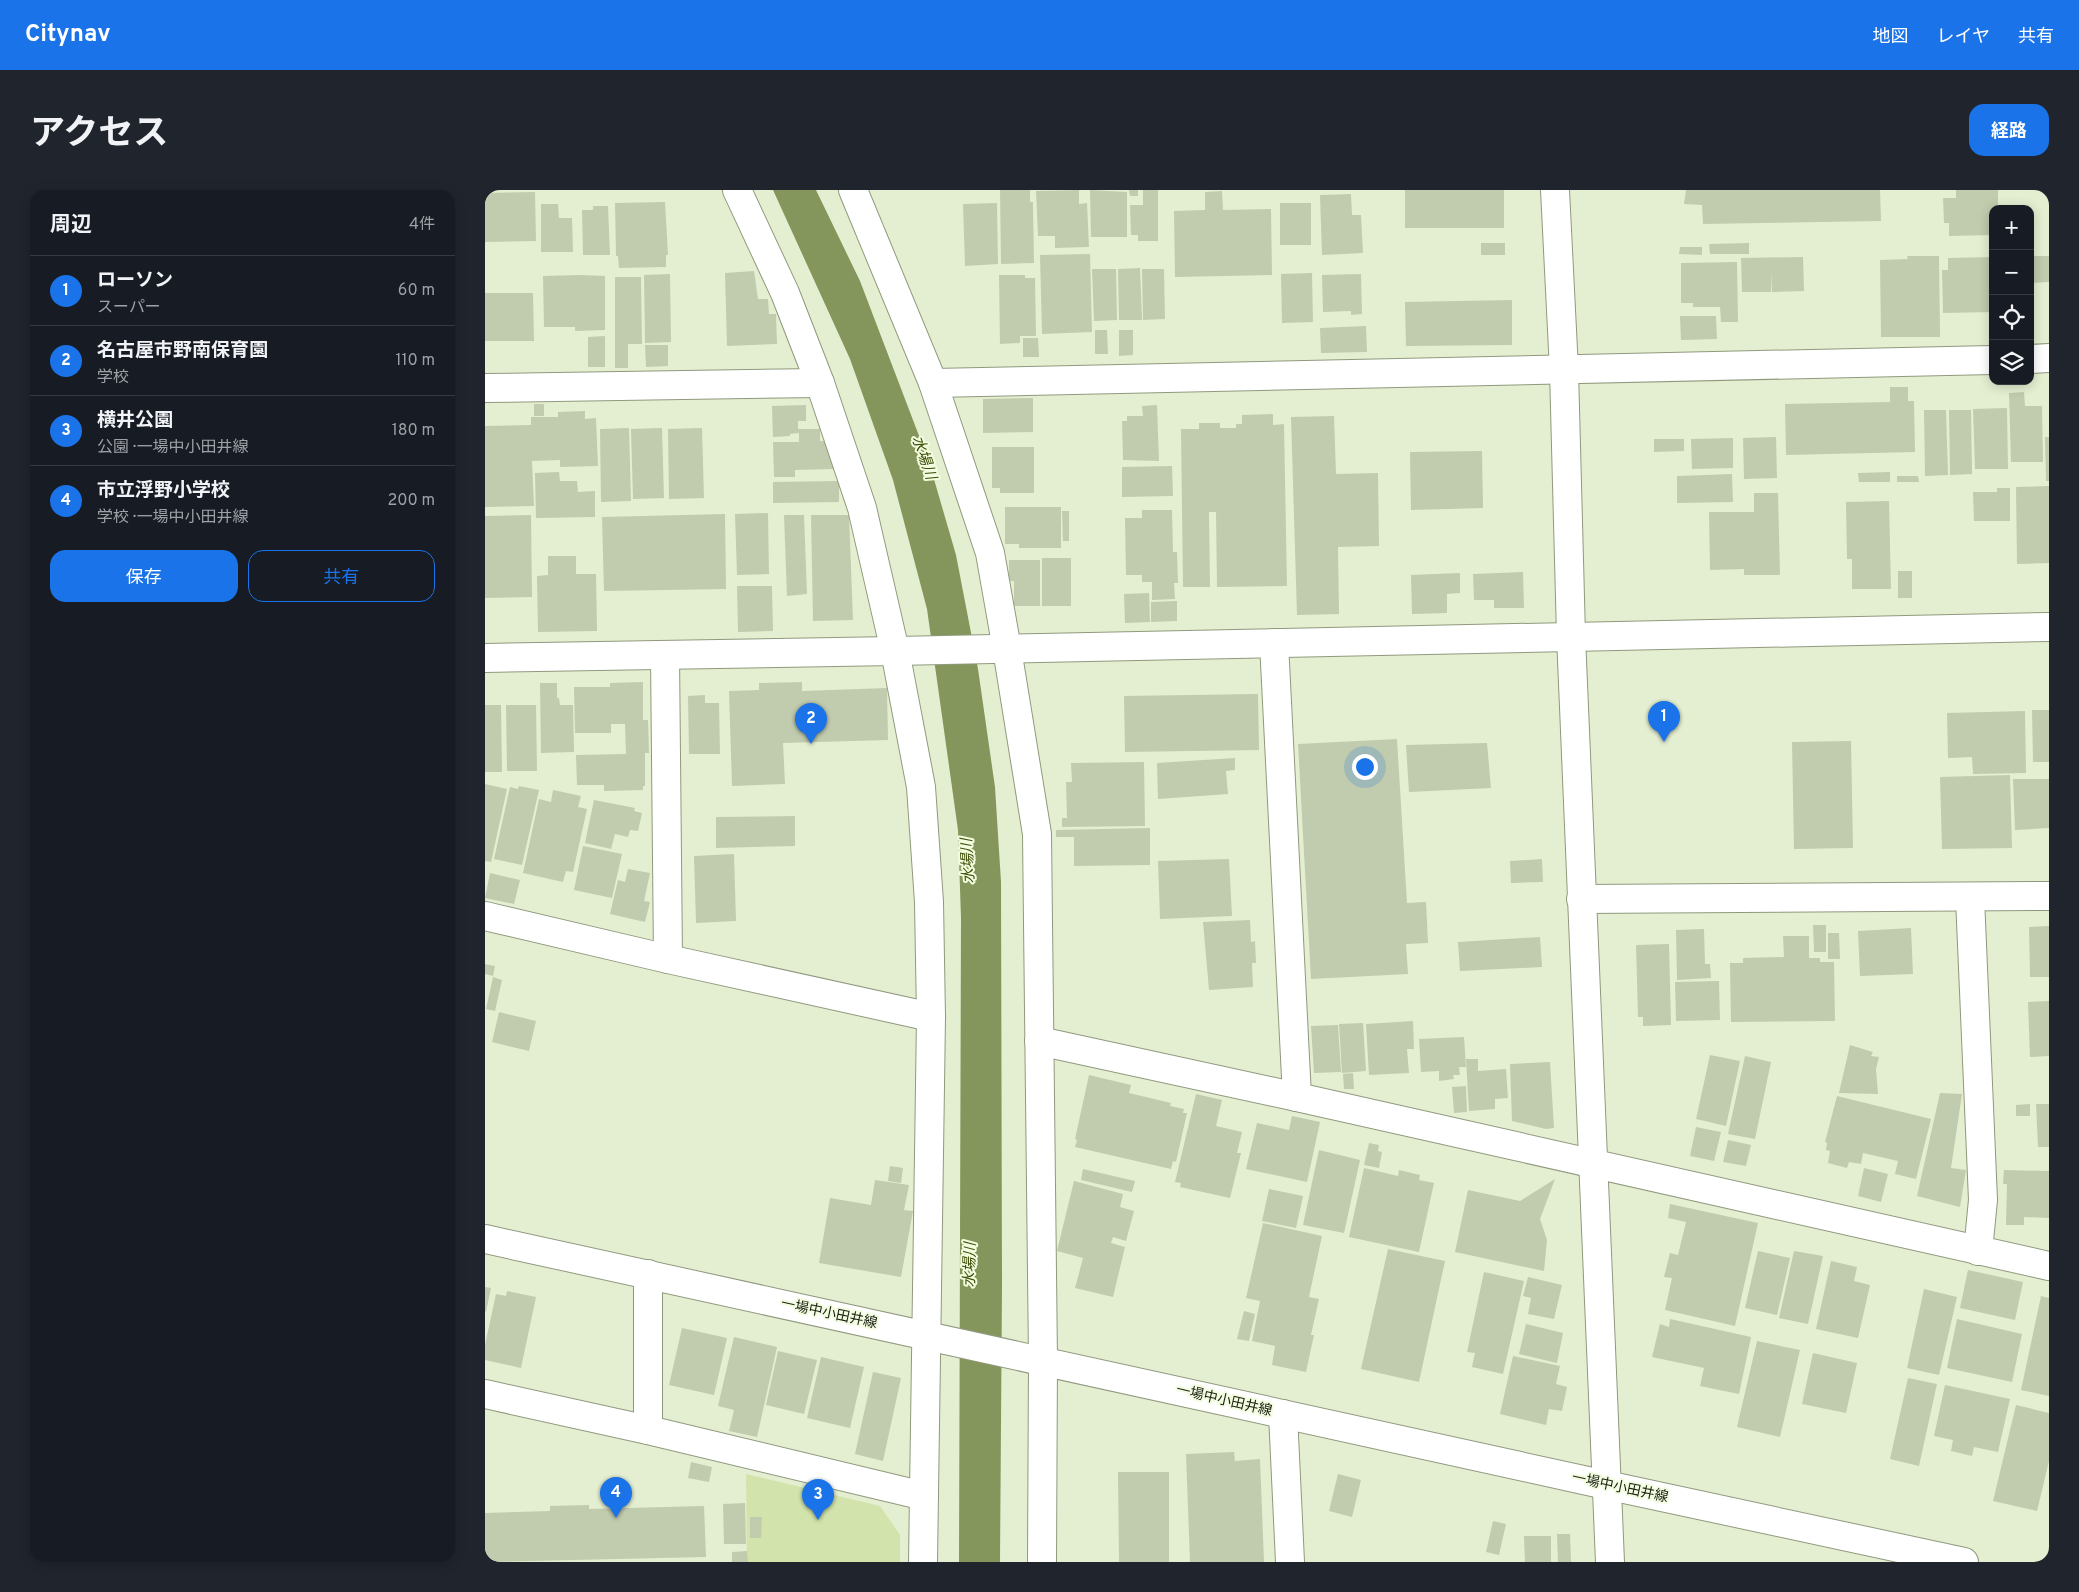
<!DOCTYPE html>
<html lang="ja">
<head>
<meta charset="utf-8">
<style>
  body { margin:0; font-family:Overpass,"Noto Sans JP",sans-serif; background:#20242c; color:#f1f3f6 }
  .controls { position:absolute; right:15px; top:15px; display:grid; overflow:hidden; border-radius:10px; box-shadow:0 2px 12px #0003 }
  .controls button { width:45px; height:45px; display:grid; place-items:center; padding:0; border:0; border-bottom:1px solid #363941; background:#171b24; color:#f1f3f6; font:25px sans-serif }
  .you { position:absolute; left:879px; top:576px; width:18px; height:18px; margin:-12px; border:4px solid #fff; border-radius:50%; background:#1a73e8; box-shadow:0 0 0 8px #1a73e833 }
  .badge { display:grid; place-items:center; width:32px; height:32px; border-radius:50%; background:#1a73e8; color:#fff; font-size:16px; font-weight:700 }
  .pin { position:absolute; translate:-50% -41px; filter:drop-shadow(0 1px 2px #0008) }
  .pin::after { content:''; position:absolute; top:26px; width:18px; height:15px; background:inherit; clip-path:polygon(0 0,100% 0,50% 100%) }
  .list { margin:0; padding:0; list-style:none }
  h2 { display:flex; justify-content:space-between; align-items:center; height:65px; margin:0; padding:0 20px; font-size:21px }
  h2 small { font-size:16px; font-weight:400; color:#9ea1a6 }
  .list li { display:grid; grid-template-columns:32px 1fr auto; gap:15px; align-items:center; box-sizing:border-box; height:70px; padding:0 20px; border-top:1px solid #363941 }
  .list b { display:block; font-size:19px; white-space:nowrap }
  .list p { margin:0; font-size:16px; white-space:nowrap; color:#9ea1a6 }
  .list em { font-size:16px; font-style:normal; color:#9ea1a6 }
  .actions { display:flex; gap:10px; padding:15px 20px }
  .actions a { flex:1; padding:11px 0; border:1px solid #1a73e8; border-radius:15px; text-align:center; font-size:18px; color:#1a73e8 }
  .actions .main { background:#1a73e8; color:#fff }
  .icon { flex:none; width:28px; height:28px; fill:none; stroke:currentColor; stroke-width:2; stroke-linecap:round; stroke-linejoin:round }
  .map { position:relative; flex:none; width:1564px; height:1372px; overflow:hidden; border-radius:15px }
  header { display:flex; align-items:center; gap:30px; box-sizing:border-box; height:70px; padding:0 25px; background:#1a73e8; color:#fff }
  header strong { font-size:24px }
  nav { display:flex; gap:28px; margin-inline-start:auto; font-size:18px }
  .intro { display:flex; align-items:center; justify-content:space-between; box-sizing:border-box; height:120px; padding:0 30px }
  h1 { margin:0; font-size:35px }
  .button { padding:12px 22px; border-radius:15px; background:#1a73e8; color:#fff; font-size:18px; font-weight:700 }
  main { display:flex; gap:30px; padding:0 30px }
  aside { flex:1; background:#171b24; border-radius:15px; box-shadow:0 2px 12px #0003 }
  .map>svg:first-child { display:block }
  .green { fill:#d2e4ac }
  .water { fill:#84965b }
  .building { fill:#c1cbae }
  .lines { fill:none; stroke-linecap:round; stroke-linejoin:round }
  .minor-casing { stroke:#90997e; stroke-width:30 }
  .major-casing { stroke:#90997e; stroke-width:30 }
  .minor { stroke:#fff; stroke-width:28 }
  .major { stroke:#fff; stroke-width:28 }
  .labels { text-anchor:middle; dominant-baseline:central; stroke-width:4; stroke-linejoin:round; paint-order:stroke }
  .street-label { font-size:14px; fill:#1b1e14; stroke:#f2fcde }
  .water-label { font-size:15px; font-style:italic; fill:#3e4e07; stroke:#f2fcde }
</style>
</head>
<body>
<header>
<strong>Citynav</strong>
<nav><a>地図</a><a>レイヤ</a><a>共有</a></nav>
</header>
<div class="intro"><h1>アクセス</h1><a class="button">経路</a></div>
<main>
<aside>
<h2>周辺<small>4件</small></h2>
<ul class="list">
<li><span class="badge">1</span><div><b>ローソン</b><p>スーパー</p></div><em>60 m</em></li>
<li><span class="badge">2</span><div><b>名古屋市野南保育園</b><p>学校</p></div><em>110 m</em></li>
<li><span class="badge">3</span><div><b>横井公園</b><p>公園 · 一場中小田井線</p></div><em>180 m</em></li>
<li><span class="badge">4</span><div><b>市立浮野小学校</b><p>学校 · 一場中小田井線</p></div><em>200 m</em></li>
</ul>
<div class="actions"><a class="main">保存</a><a>共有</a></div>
</aside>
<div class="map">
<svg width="1564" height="1372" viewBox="0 0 1564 1372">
  <rect width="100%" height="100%" fill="#e4efd1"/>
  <path class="green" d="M261 1284 395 1316 415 1345V1372H262Z"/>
  <path class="water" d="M288 0H331L375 91 444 272 471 365 493 479 510 597 516 692 517 1096 515 1372H474L476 728 473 640 442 419 408 290 365 169Z"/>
  <g class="building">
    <path d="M515 0H545V12H548L549 73 516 74Z"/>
    <path d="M594 0V14L602 13 604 57 570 58V46H553L551 1Z"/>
    <path d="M605 0 642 2V47H606Z"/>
    <path d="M644 0H653V6H645Z"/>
    <path d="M658 0H673V51H653V45H646L645 15H658Z"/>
    <rect x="920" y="0" width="99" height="38"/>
    <path d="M1201 0H1395L1396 31 1218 34 1217 15 1199 14Z"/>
    <path d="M1471 0H1513V19H1508V45L1464 46V33H1459L1458 8H1471Z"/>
    <path d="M737 1 738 20 786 19 787 85 690 87 689 21 720 20V2Z"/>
    <path d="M50 2 51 51 0 52V3Z"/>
    <path d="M866 4 867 25H876L878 63 837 65 835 5Z"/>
    <path d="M180 12 183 65H181V77L134 78 133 66H131L130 13Z"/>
    <path d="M512 13 513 74 480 76 478 14Z"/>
    <rect x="795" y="13" width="31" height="42"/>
    <path d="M56 14H73L74 28H87L88 62H56Z"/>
    <path d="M108 16H123L125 65H98L97 20H108Z"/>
    <rect x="996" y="53" width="24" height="12"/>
    <path d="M1264 53V64H1225L1224 54Z"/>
    <path d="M1195 57H1217V65L1194 64Z"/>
    <path d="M605 64 607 142 557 144 555 65Z"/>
    <path d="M1422 66H1454L1455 147H1396L1395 70 1423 69Z"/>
    <path d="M1545 66H1564V92L1545 93Z"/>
    <path d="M1318 67 1319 101 1287 102V82L1286 102H1257L1256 68Z"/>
    <path d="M1508 67V122L1458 123 1457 80H1463V68Z"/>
    <path d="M1252 72 1253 132H1236L1235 117H1208V113H1196V73Z"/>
    <path d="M655 78 657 130H634L633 79Z"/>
    <path d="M607 79H631L632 130 609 131Z"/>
    <path d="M657 79H679L680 129 658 130Z"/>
    <path d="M269 81 273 109H283L284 124H291L292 154 242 156 240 83Z"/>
    <path d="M827 83 828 132 797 133 796 84Z"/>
    <path d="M185 84 186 152 160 153 159 85Z"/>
    <path d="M876 84 877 124 866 125V121L838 122 837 85Z"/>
    <path d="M94 85 120 86V140L90 141V137H59L58 86Z"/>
    <path d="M514 85H540V88H550L551 146H535V153L515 154Z"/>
    <path d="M130 87H156L157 154H143V178H130Z"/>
    <path d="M0 103H48L49 151H0Z"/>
    <path d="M1027 110V155L921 156 920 112Z"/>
    <path d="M1195 126H1231L1232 149 1196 150Z"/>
    <path d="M881 136 882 162 836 163 835 138Z"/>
    <path d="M610 140H622L623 164H610Z"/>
    <path d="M634 140H648V165L634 166Z"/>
    <path d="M120 146V177H103V147Z"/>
    <path d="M538 148H553L554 167H538Z"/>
    <path d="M160 155H183V176L161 177Z"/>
    <path d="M1405 197H1423V211H1429L1430 262 1301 265 1300 214 1405 212Z"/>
    <path d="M1539 202 1540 216H1557L1558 272H1526L1524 203Z"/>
    <path d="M548 208V242L498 243V209Z"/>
    <rect x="49" y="214" width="10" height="12"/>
    <path d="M321 215V231H313V239H335V251H340L349 279 310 280V287H289L288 252H314V243L305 244V246L288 247 287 216Z"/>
    <path d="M672 215 674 271 638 270 637 231H642V226H658L657 216Z"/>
    <path d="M1522 218 1523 279H1490L1488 219Z"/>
    <path d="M1439 220H1461L1463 285 1440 286Z"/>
    <path d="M1464 220H1486L1487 284 1465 285Z"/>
    <path d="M100 221V229L111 228 113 276 75 277V270L47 271 49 316 0 317V236L46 235V227H73V222Z"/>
    <path d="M788 224V235L799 234 802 396 732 397 731 322H724L725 397H698L696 239H714V233H735V238H751V234H757V225Z"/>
    <path d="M849 226 851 284 893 283 894 356 853 357 854 424 812 425 806 227Z"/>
    <path d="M144 238 146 311 116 312 115 239Z"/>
    <path d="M177 238 179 308 148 309 146 239Z"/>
    <path d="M217 238 219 308 184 309 183 239Z"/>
    <path d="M1291 247 1292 288 1259 289 1258 248Z"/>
    <path d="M1560 247H1564V291H1561Z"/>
    <path d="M1248 248V278L1207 279 1206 249Z"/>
    <path d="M1169 249H1199V261L1169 262Z"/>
    <path d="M507 257H549V303H515V298H507Z"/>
    <path d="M997 261 998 318 926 320 925 262Z"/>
    <path d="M687 276 688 306 637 307V277Z"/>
    <path d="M74 282 75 291H92L93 302 110 301V327L51 328 50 283Z"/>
    <path d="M1405 282V292H1374L1373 283Z"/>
    <path d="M1247 284 1248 312 1192 313V286Z"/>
    <path d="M1412 286H1433L1434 292H1412Z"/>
    <path d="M354 291V312L288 313V292Z"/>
    <path d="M1564 296V373L1532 374 1531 297Z"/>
    <path d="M1512 298H1525V331H1489L1488 302H1512Z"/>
    <path d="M1269 303H1293L1295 385H1259V379L1225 380 1224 322H1269Z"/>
    <path d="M1404 311 1406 399H1367V369H1362L1361 312Z"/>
    <path d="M520 317H576V358H534V354H520Z"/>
    <path d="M657 320H687L688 362H692L693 393H689L690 409 667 410V392H657V385H641L640 328H657Z"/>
    <path d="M577 321H584V351H578Z"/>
    <path d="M283 323 284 384 252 385 250 324Z"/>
    <path d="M240 324 241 399 119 401 117 327Z"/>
    <path d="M46 325 47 407 0 408V326Z"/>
    <path d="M299 325H319L322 404 302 406Z"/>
    <path d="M326 325H364L368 430 328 431Z"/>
    <path d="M63 366H91V384H111L112 441 53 442 52 386 63 385Z"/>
    <rect x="557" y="368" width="29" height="48"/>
    <path d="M524 370H555V416H529V391H524Z"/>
    <rect x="1413" y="381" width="14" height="27"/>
    <path d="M1038 382 1039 418H1009V410H989L988 384Z"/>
    <path d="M975 383V403L962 404V423L927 424 926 385Z"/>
    <path d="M252 396H287L288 441 253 442Z"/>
    <path d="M664 403 665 432 640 433 639 404Z"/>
    <path d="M692 411V431L666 432V412Z"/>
    <path d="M158 492V530H163L164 563H160V596H158V600L119 601V595H92L91 565 141 564 140 534H126V543H90L89 497H125V493Z"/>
    <path d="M317 492V501L402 498 403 550 298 553 300 594 247 596 244 501 274 500V493Z"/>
    <path d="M55 493H72V508H74L75 515H88L89 562 56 563Z"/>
    <path d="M773 504 774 560 640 562 639 506Z"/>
    <path d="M220 505V513H234L235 564H204L203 506Z"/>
    <path d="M0 515H16L17 582H0Z"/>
    <path d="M21 515H51L52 581H22Z"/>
    <path d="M1547 520H1564V572H1548Z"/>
    <path d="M1540 521 1541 583 1488 584 1487 567 1463 568 1462 523Z"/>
    <path d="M912 549 922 713 941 712 943 753 921 754 923 784 826 789 813 554Z"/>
    <path d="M1366 551 1368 658 1309 659 1307 552Z"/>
    <path d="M1002 553 1006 598 924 602 921 555Z"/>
    <path d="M750 568V580L741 581 743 604 673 609 672 573Z"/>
    <path d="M659 572 660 636 577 637V628H582L581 592H587L586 573Z"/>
    <path d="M1525 585 1527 658 1457 659 1455 587Z"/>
    <path d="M1528 589H1564V638L1530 640Z"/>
    <path d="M0 594 22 599 6 672 0 671Z"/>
    <path d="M34 596 54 600 37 675 9 669 25 597 33 599Z"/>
    <path d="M68 600 96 606 93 617 102 619 88 682 81 681 78 692 38 683 54 609 66 612Z"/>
    <path d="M109 610 150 618 149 621 157 623 153 641 145 640 143 647 130 644 126 659 100 653Z"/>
    <path d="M310 626V656L231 658V627Z"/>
    <path d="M665 638V675L589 676V647H571V640Z"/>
    <path d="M98 656 137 664 127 708 89 700Z"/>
    <path d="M249 664 251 731 211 733 209 666Z"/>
    <path d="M744 669 747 726 675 729 673 671Z"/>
    <path d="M1057 669 1058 692 1026 693 1025 671Z"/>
    <path d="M143 679 165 683 159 711 165 712 160 732 125 724 133 690 140 692Z"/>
    <path d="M5 683 35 690 29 714 0 708Z"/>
    <path d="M765 730 766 752 770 751 771 773H767L768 797 724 800 718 732Z"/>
    <path d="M1328 735H1341V762H1329Z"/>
    <path d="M1564 736V787H1545L1544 737Z"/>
    <path d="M1426 738 1428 784 1375 786 1373 741Z"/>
    <path d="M1219 739 1220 774H1225L1226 788 1192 790 1191 740Z"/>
    <path d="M1343 743H1354L1355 769H1343Z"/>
    <path d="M1298 746H1324V768H1335V772H1349L1350 831 1246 832 1245 773H1258V768L1299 767Z"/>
    <path d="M1055 747 1057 777 975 781 973 752Z"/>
    <path d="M1184 754 1186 835 1158 836V827H1153L1151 755Z"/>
    <path d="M0 774 10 776 8 786 0 784Z"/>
    <path d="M8 787 17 790 10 821 1 819Z"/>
    <path d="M1234 791 1235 830 1191 831 1190 792Z"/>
    <path d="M1564 811V866L1545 867 1543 812Z"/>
    <path d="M14 822 51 831 44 861 7 852Z"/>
    <path d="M928 831 929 859H922L924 883 884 885 881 834Z"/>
    <path d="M878 833 881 881 857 883 854 834Z"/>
    <path d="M853 835 856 882 829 883 826 836Z"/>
    <path d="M979 847 981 877H974L975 885H968L969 889 954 891V881L936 882 934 849Z"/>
    <path d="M1365 855 1388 862 1386 866 1394 867 1391 879 1393 904 1354 903Z"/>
    <path d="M1225 865 1255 871 1241 936 1211 929Z"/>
    <path d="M1260 866 1286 872 1270 949 1243 944Z"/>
    <path d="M981 869H993V881L1021 879 1023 908 1010 909V919L984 921Z"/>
    <path d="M1065 872 1069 938 1061 939 1027 931 1025 874Z"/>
    <path d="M868 883 869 899H859L858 884Z"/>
    <path d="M604 885 646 895 644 903 686 913 685 916 699 919 698 923H702L691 972 688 971 686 979 590 957 592 950 590 949Z"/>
    <path d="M981 896 982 922 969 923 967 897Z"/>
    <path d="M1455 903 1477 904 1466 978 1481 980 1475 1017 1432 1006Z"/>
    <path d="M711 904 737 910 731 936 757 942 752 963H756L745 1008 695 997 696 993 690 992Z"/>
    <path d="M1352 906 1446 929 1431 989 1410 984 1413 971 1378 963 1376 974 1364 972 1362 978 1343 973 1345 961 1341 960 1342 953 1340 952Z"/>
    <path d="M1545 914V926H1531V915Z"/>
    <path d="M1551 914H1564V957H1553Z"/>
    <path d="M807 926 835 932 822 992 761 979 772 933 804 940Z"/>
    <path d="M1211 937 1236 942 1229 971 1205 966Z"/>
    <path d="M1243 950 1266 955 1261 976 1238 972Z"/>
    <path d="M884 953 894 955 893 961 897 962 894 978 879 975Z"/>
    <path d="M834 960 875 970 859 1043 818 1035Z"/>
    <path d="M405 976 418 978 416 993 403 991Z"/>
    <path d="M879 978 913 986 914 980 935 985 934 990 949 993 934 1062 864 1047Z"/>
    <path d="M1379 978 1403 984 1396 1012 1373 1006Z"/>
    <path d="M598 979 650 991 647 1002 596 990Z"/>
    <path d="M1519 980 1564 981V1028L1539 1027V1035H1521L1522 994H1518Z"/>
    <path d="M1070 989 1055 1029 1062 1050 1059 1081 970 1062 983 1000 1035 1011Z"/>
    <path d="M390 990 424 995 419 1020 428 1021 416 1087 334 1073 345 1008 386 1015Z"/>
    <path d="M589 991 638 1004 635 1017 649 1021 641 1051 628 1047 626 1053 640 1057 628 1107 590 1098 598 1068 572 1061Z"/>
    <path d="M784 999 818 1006 811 1038 777 1031Z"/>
    <path d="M1185 1014 1273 1033 1250 1136 1180 1120 1187 1088 1179 1087 1185 1063 1193 1065 1201 1032 1183 1028Z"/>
    <path d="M778 1033 837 1046 824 1107 834 1109 826 1145H829L821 1182 787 1175 790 1156 767 1151 775 1111 761 1108Z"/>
    <path d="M903 1059 960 1071 934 1192 876 1179Z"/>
    <path d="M1273 1061 1305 1068 1292 1125 1260 1118Z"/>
    <path d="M1309 1061 1338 1066 1323 1134 1294 1128Z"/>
    <path d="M1346 1071 1372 1077 1369 1091 1385 1095 1373 1148 1331 1139Z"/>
    <path d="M1483 1080 1538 1092 1530 1130 1475 1118Z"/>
    <path d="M999 1082 1039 1091 1018 1184 987 1177 990 1163 982 1162Z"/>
    <path d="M1043 1087 1077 1095 1069 1129 1043 1124 1046 1108 1038 1106Z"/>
    <path d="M0 1097 6 1098 1 1122 0 1121Z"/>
    <path d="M1439 1099 1472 1107 1454 1185 1422 1178Z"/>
    <path d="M22 1101 51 1107 36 1178 0 1170V1155L11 1104 21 1106Z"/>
    <path d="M1556 1106 1564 1108V1206L1536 1200Z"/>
    <path d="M759 1121 770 1124 764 1151 752 1149Z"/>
    <path d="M1185 1129 1266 1147 1254 1204 1215 1196 1219 1178 1167 1167 1175 1134 1184 1137Z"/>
    <path d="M1472 1129 1537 1144 1527 1192 1462 1178Z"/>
    <path d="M1041 1134 1078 1143 1072 1173 1034 1164Z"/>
    <path d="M197 1138 242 1148 229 1205 184 1195Z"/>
    <path d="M249 1147 292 1157 272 1247 244 1241 249 1220 233 1216Z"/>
    <path d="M1272 1151 1315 1160 1295 1247 1252 1237Z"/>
    <path d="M293 1161 332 1170 319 1224 281 1215Z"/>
    <path d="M1328 1163 1372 1173 1361 1223 1317 1214Z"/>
    <path d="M1028 1166 1075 1176 1071 1194 1082 1197 1077 1221 1064 1219 1061 1235 1015 1224Z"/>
    <path d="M336 1167 379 1177 365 1238 322 1228Z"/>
    <path d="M388 1182 416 1188 398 1271 370 1264Z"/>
    <path d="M1423 1188 1452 1194 1434 1276 1405 1269Z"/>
    <path d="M1460 1195 1525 1209 1513 1262 1489 1257 1487 1266 1466 1261 1468 1250 1449 1246Z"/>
    <path d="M1531 1215 1564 1223V1271L1552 1321 1508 1311Z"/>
    <path d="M749 1262 750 1271 775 1269 779 1372H705L701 1264Z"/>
    <path d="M206 1272 227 1277 224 1292 203 1288Z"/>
    <path d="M633 1282H684V1372H634Z"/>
    <path d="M853 1284 876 1290 867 1327 844 1321Z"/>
    <path d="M260 1313 261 1354H239L238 1314Z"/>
    <path d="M104 1315V1319L219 1316 221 1367 0 1372V1323L65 1321V1316Z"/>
    <path d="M265 1327H277L276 1348H265Z"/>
    <path d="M1008 1331 1021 1334 1014 1365 1001 1362Z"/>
    <path d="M1072 1344H1085L1086 1372H1073Z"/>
    <path d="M1039 1346H1066V1372H1040Z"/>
    <path d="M262 1361 263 1372H247V1362Z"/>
  </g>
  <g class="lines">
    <defs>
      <g id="minor">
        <path d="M252 0 300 103 335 193 377 318 410 461 436 597 444 712 446 827 438 1372"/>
        <path d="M368 0 448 193 505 363 522 459 552 644 558 1171 557 1372"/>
        <path d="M1070 0 1079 180 1086 446 1125 1372"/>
        <path d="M1545 169 1564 168"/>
        <path d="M448 193 1508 170"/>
        <path d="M0 198 335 193"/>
        <path d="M789 453 812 907"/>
        <path d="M180 465 183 769"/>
        <path d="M0 468 410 461 1564 437"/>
        <path d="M1485 708 1498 1010 1493 1061"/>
        <path d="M1096 709 1564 706"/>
        <path d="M0 726 183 769 446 827"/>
        <path d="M554 851 812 907 1564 1076"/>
        <path d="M163 1084V1240"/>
        <path d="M0 1204 163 1240 439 1306"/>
        <path d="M798 1224 805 1372"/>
      </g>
      <path id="major" d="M0 1049 1121 1295 1479 1372"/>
    </defs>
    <use href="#minor" class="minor-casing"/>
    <use href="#major" class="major-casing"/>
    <use href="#minor" class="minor"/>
    <use href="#major" class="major"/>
  </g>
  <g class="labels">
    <g class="street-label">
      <text transform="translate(344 1124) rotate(12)">一場中小田井線</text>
      <text transform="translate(739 1211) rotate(13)">一場中小田井線</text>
      <text transform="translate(1135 1298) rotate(12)">一場中小田井線</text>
    </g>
    <g class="water-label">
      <text transform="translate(438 268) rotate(71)">水場川</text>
      <text transform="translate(484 671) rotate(-93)">水場川</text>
      <text transform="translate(486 1075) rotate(-89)">水場川</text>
    </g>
  </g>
</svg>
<div class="controls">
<button>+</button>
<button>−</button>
<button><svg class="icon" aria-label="locate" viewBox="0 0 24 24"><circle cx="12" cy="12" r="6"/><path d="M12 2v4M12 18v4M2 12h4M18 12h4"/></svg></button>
<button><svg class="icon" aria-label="layers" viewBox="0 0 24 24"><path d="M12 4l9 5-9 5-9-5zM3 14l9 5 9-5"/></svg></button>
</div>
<div class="you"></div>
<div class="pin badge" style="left:1179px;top:552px">1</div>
<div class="pin badge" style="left:326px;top:554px">2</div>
<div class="pin badge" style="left:333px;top:1330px">3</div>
<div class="pin badge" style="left:131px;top:1328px">4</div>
</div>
</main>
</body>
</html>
